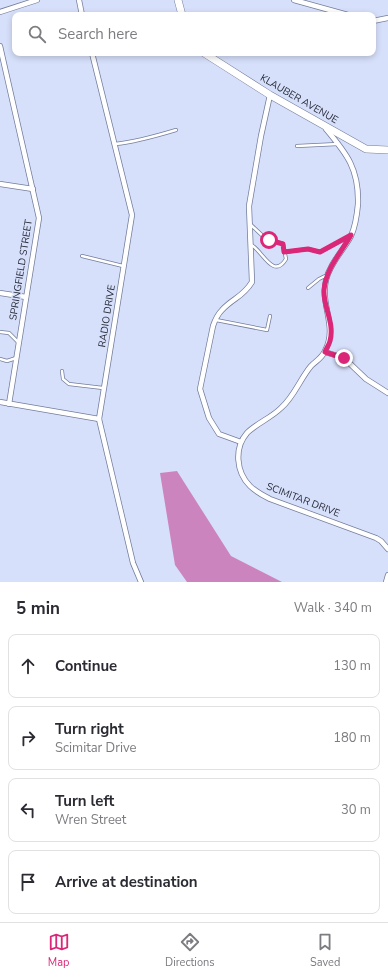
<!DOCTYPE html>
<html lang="en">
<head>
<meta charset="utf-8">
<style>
  body { margin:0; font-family:"Nunito Sans",sans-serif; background:#f2f2f3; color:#2b2b33 }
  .stop { position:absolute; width:12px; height:12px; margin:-9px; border:3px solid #db2777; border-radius:50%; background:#fff }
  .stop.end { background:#db2777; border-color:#fff; box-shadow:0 1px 4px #0008 }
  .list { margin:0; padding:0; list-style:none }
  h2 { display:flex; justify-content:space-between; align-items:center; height:52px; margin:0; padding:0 16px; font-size:17px }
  h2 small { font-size:13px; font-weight:400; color:#7c7c81 }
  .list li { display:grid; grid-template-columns:26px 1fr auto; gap:12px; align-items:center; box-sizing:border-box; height:64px; margin:0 8px 8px; padding:0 8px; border:1px solid #e1e1e2; border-radius:8px }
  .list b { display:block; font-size:15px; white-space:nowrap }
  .list p { margin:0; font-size:13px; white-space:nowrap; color:#7c7c81 }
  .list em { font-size:13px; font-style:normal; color:#7c7c81 }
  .icon { flex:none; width:22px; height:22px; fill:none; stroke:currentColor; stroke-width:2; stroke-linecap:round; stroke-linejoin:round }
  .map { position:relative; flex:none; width:388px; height:582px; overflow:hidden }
  .search { position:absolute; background:#fff; box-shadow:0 2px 6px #0003; left:12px; right:12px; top:12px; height:44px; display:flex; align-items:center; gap:10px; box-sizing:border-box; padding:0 14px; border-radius:8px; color:#7c7c81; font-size:15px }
  .sheet { height:340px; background:#fff }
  nav { display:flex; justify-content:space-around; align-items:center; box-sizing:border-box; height:56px; border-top:1px solid #e1e1e2; background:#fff; font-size:11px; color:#7c7c81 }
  nav a { display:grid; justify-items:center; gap:2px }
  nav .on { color:#db2777 }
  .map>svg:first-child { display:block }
  .forest { fill:#cc84bf }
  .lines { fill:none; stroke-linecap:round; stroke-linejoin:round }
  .lane-casing { stroke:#737d9b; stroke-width:4 }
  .street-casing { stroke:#737d9b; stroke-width:6 }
  .secondary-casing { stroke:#737d9b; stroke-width:8 }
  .lane { stroke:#fff; stroke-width:2.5 }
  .street { stroke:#fff; stroke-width:4.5 }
  .secondary { stroke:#fff; stroke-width:7 }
  .route { stroke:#db2777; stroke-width:5 }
  .labels { text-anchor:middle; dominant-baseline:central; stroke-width:3; stroke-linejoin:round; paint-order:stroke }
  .street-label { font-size:10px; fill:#272b38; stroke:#d7e0fb }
</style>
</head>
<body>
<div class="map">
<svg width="388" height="582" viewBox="0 0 388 582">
  <rect width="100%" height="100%" fill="#d7e0fb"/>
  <path class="forest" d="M177 471 231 556 282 582H187L175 565 160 473Z"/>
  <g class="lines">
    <defs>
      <g id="lane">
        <path d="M115 144C136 142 156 136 176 130"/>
        <path d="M297 146 338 144"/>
        <path d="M250 224 265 238 283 244 286 259C273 281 261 248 251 245"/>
        <path d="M285 252 308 249 320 252 350 236"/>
        <path d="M82 256 123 266"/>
        <path d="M308 288 319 279 327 275"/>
        <path d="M216 320 267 330 270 316"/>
        <path d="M0 332 9 333 19 343"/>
        <path d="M0 359 7 361 16 358"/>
        <path d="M62 371 63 379 69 384 103 388"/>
      </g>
      <g id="street">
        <path d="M79 0 82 15"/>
        <path d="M294 0 348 15"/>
        <path d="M0 12 37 0"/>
        <path d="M373 21 388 18"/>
        <path d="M0 46 39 218 9 404"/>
        <path d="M92 53 132 215 99 419 133 563 141 582"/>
        <path d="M326 129C347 154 359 169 358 204 357 215 356 225 351 236 343 251 330 263 326 280 320 306 338 326 325 351 322 358 316 361 311 366 300 379 294 397 281 408 271 418 257 423 247 433 234 448 236 472 250 486 256 492 262 495 270 499L376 538 381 541 388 549"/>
        <path d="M0 184 33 189"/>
        <path d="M0 293 26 297"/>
        <path d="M325 352 344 358 366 379 388 393"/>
        <path d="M0 402 99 419"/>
        <path d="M241 442 219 434 209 418 200 389 213 326C215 320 218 314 222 310 233 298 243 297 252 282L249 206 261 136 270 95"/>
        <path d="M386 582 388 575"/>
      </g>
      <g id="secondary">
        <path d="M178 0 182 15"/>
        <path d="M204 53 270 95 366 149 388 150"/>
      </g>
    </defs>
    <use href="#lane" class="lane-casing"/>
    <use href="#street" class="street-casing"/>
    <use href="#secondary" class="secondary-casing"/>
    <use href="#lane" class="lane"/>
    <use href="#street" class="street"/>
    <use href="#secondary" class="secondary"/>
  </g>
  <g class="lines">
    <path class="route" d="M269 240 283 244 284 252 308 249 320 252 351 235C341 253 326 268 324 290 323 307 335 323 330 341 329 345 326 349 325 352L344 358"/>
  </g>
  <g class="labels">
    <g class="street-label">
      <text transform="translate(299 99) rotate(30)">KLAUBER AVENUE</text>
      <text transform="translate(21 270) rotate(-81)">SPRINGFIELD STREET</text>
      <text transform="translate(107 316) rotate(-81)">RADIO DRIVE</text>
      <text transform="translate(303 500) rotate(21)">SCIMITAR DRIVE</text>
    </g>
  </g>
</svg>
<div class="stop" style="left:269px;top:240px"></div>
<div class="stop end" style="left:344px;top:358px"></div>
<div class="search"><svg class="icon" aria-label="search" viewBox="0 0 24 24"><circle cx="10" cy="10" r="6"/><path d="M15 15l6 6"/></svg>Search here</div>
</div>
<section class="sheet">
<h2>5 min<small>Walk · 340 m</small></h2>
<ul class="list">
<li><svg class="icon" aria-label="ahead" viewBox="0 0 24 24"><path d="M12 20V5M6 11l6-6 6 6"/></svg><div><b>Continue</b></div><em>130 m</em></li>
<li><svg class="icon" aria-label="right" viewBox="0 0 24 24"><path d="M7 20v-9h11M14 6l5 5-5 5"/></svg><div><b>Turn right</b><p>Scimitar Drive</p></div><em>180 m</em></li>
<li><svg class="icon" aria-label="left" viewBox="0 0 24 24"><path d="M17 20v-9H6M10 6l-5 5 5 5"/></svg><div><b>Turn left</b><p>Wren Street</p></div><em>30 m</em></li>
<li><svg class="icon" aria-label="arrive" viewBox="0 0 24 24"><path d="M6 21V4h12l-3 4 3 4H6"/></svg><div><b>Arrive at destination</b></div></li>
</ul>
</section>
<nav>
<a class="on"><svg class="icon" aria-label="map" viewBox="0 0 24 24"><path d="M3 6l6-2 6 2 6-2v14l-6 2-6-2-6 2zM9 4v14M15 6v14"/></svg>Map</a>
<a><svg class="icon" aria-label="directions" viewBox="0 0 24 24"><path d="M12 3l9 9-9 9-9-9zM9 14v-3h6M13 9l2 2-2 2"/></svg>Directions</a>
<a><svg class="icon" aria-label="saved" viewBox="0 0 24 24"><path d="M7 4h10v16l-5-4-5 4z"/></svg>Saved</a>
</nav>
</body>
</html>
